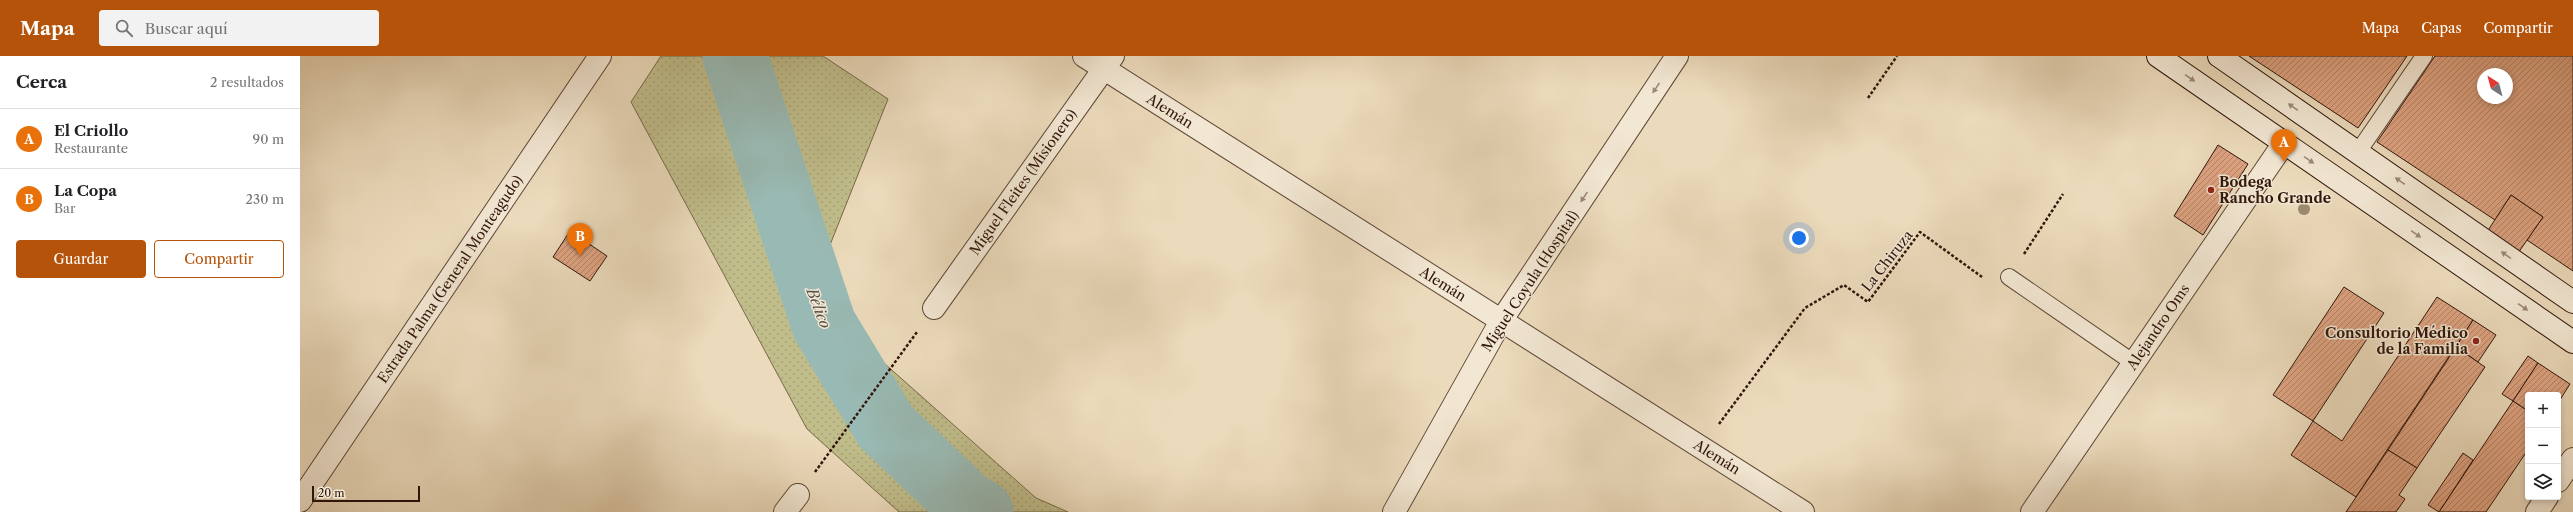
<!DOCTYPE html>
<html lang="es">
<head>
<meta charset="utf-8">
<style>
  body { margin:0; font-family:"Libre Caslon Text",serif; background:#f2f2f2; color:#202124 }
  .controls { position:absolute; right:12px; bottom:12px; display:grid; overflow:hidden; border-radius:4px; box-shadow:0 2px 6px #0003 }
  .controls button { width:36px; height:36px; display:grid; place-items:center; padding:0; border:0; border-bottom:1px solid #e0e0e0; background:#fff; color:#202124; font:20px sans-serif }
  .compass { position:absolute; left:2177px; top:12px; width:36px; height:36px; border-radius:50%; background:#fff; box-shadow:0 2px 6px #0003; rotate:324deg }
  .scale { position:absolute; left:12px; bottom:10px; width:108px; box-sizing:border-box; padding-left:4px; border:2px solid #30150a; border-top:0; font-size:11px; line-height:14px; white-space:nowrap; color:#30150a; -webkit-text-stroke:3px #f2e7d3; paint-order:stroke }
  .you { position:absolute; left:1499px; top:182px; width:14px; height:14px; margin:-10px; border:3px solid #fff; border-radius:50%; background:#1a73e8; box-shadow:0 0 0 6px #1a73e833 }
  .badge { display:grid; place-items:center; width:26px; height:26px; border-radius:50%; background:#b45309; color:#fff; font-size:13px; font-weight:700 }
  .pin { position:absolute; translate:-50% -33px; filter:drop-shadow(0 1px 2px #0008) }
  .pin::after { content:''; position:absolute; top:21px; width:14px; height:12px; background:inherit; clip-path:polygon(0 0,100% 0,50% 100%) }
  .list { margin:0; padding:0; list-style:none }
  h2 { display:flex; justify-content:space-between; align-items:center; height:52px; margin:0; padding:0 16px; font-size:17px }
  h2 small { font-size:13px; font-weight:400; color:#757577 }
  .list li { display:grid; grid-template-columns:26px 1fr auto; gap:12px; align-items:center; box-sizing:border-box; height:60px; padding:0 16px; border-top:1px solid #e0e0e0 }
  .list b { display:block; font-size:15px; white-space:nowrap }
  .list p { margin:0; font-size:13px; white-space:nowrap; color:#757577 }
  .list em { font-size:13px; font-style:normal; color:#757577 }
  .actions { display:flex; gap:8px; padding:12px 16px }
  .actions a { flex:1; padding:9px 0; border:1px solid #b45309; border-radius:4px; text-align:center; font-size:14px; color:#b45309 }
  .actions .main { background:#b45309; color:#fff }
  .icon { flex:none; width:22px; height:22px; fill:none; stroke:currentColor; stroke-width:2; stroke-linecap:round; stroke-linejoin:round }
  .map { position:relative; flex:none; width:2273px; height:456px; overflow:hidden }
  header { display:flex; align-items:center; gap:24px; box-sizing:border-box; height:56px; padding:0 20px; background:#b45309; color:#fff }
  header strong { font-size:19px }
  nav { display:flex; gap:22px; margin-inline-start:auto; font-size:14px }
  .search { width:280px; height:36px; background:#f2f2f2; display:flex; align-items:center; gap:10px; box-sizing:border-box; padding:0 14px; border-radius:4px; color:#757577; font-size:15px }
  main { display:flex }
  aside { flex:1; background:#fff }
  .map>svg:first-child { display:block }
  .grass { fill:url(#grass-dots); stroke:#78694a }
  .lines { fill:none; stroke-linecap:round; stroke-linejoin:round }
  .river { stroke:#99bab4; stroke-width:65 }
  .building { fill:url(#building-hatch); stroke:#30150a; fill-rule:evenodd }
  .service-casing { stroke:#5f4636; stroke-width:18 }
  .minor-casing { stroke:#5f4636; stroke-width:24 }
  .tertiary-casing { stroke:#5f4636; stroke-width:24 }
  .secondary-casing { stroke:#30150a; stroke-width:24 }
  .path { stroke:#30150a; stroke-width:2.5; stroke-dasharray:3 2; stroke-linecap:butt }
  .service { stroke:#f2e7d3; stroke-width:16 }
  .minor { stroke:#f2e7d3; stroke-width:22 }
  .tertiary { stroke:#f2e7d3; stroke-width:22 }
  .secondary { stroke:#f2e7d3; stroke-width:22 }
  .tree { fill:#9c896f }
  .oneway { fill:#9b8879 }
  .poi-dot { fill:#8f2418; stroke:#f2e7d3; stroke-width:1.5 }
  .labels { text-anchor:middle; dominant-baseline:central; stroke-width:3; stroke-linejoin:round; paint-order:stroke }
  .street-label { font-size:14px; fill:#30150a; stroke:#f2e7d3 }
  .poi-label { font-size:14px; font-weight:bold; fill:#30150a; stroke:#f2e7d3; text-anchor:start }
  .water-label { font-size:15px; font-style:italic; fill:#554f46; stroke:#f2e7d3 }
</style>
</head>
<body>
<header>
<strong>Mapa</strong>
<div class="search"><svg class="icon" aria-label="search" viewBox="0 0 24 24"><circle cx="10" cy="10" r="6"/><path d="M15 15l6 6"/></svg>Buscar aquí</div>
<nav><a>Mapa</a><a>Capas</a><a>Compartir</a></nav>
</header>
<main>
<aside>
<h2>Cerca<small>2 resultados</small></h2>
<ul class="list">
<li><span class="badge" style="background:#e8710a">A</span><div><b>El Criollo</b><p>Restaurante</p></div><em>90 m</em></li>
<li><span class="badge" style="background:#e8710a">B</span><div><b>La Copa</b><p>Bar</p></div><em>230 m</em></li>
</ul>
<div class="actions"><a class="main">Guardar</a><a>Compartir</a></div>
</aside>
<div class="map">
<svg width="2273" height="456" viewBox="0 0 2273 456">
  <defs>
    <pattern id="grass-dots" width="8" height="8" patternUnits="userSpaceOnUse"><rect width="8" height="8" fill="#c0bd8b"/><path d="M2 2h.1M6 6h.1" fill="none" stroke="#a5a277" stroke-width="1.8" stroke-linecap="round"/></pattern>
    <pattern id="building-hatch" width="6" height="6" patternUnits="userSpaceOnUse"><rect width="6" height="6" fill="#dda280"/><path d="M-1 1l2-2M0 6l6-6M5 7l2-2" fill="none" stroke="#b48367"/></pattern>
  </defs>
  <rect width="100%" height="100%" fill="#ebdabb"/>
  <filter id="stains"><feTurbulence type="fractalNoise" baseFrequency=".005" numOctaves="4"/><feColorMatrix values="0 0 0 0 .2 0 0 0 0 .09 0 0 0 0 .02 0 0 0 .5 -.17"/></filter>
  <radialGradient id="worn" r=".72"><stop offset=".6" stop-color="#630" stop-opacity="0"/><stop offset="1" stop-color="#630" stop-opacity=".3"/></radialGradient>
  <path class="grass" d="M361 0H523L588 43 526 199 567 292 736 442 768 456H599L507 373 331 46Z"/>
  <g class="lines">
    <path class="river" d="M435 0 524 269 586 371 667 448 681 456"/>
  </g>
  <g class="building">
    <path d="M1949 0H2107L2058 72Z"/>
    <path d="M2135 0H2273V215L2227 184 2243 161 2211 139 2195 164 2077 86ZM2183 18H2207V42H2183Z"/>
    <path d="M1918 89 1948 108 1903 179 1874 160Z"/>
    <path d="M2211 139 2243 161 2216 200 2185 179Z"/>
    <path d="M270 175 307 200 290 225 253 201Z"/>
    <path d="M2044 231 2084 257 2013 365 1973 339Z"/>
    <path d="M2137 241 2173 264 2056 441 1991 399 2013 365 2042 385Z"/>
    <path d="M2173 264 2196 279 2178 306 2156 291Z"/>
    <path d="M2156 291 2185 311 2117 412 2088 394Z"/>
    <path d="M2228 300 2238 307 2213 345 2202 338Z"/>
    <path d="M2238 307 2270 328 2258 347V339H2228V355L2213 345Z"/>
    <path d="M2213 345 2228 355V400L2225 398 2186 456H2139Z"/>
    <path d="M2088 394 2117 412 2099 439 2105 443 2096 456H2046Z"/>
    <path d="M2163 397 2173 404 2139 456 2128 449Z"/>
  </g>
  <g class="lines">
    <defs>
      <g id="service">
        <path d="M2058 96 2124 0"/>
        <path d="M1709 221 1834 307"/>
      </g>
      <g id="minor">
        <path d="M784 0 1503 456"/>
        <path d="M634 252 813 0"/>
        <path d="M2258 425 2273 403"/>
        <path d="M485 456 498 439"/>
        <path d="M1094 456 1201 265 1377 0"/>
        <path d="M1732 456 1984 87"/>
        <path d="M2237 456 2247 441"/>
      </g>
      <path id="tertiary" d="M0 445 300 0"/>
      <g id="secondary">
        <path d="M1858 0 2273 286"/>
        <path d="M1919 0 2273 246"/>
      </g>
    </defs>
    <use href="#service" class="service-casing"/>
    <use href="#minor" class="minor-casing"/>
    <use href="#tertiary" class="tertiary-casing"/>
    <use href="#secondary" class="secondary-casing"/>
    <g class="path">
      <path d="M1568 42 1597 0"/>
      <path d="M1724 198 1763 138"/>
      <path d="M1419 368 1505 252 1544 229 1568 246 1620 176 1682 221"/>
      <path d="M515 416 617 276"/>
    </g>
    <use href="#service" class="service"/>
    <use href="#minor" class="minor"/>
    <use href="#tertiary" class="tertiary"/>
    <use href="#secondary" class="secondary"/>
  </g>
  <circle class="tree" cx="2004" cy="153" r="6"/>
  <defs><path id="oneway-solid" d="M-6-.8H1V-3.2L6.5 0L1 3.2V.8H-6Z"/></defs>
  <g class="oneway">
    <use href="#oneway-solid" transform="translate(1890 22) rotate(35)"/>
    <use href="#oneway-solid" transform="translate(1356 32) rotate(124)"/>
    <use href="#oneway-solid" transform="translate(1993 51) rotate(-145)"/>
    <use href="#oneway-solid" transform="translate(2009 104) rotate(34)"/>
    <use href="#oneway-solid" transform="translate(2100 125) rotate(-145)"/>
    <use href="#oneway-solid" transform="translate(1284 141) rotate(124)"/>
    <use href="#oneway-solid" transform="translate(2116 178) rotate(34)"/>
    <use href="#oneway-solid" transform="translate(2206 199) rotate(-145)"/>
    <use href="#oneway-solid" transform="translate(2223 251) rotate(35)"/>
  </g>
  <g class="poi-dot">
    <circle cx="1911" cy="134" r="4"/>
    <circle cx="2176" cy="285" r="4"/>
  </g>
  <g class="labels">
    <g class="street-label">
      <text transform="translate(870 55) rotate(32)">Alemán</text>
      <text transform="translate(723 126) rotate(-55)">Miguel Fleites (Misionero)</text>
      <text transform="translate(1587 205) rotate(-52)">La Chiruza</text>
      <text transform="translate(150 223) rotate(-56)">Estrada Palma (General Monteagudo)</text>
      <text transform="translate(1230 225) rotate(-57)">Miguel Coyula (Hospital)</text>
      <text transform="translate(1143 228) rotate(32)">Alemán</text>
      <text transform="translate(1858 271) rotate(-56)">Alejandro Oms</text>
      <text transform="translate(1417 401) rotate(32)">Alemán</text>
    </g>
    <g class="poi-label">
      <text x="1919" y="126">Bodega<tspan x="1919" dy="16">Rancho Grande</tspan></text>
      <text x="2168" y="277" text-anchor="end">Consultorio Médico<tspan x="2168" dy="16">de la Familia</tspan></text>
    </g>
    <g class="water-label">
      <text transform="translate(519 252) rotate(69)">Bélico</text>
    </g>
  </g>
  <rect width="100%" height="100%" filter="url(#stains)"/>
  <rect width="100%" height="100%" fill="url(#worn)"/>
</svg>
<div class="controls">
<button>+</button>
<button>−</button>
<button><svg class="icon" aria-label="layers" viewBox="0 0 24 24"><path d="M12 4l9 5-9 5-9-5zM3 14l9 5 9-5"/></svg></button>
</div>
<svg class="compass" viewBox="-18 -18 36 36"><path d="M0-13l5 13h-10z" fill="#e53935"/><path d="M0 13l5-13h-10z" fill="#757577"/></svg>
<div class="scale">20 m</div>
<div class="you"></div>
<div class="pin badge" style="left:1984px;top:106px;background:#e8710a">A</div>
<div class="pin badge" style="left:280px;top:200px;background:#e8710a">B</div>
</div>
</main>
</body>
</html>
